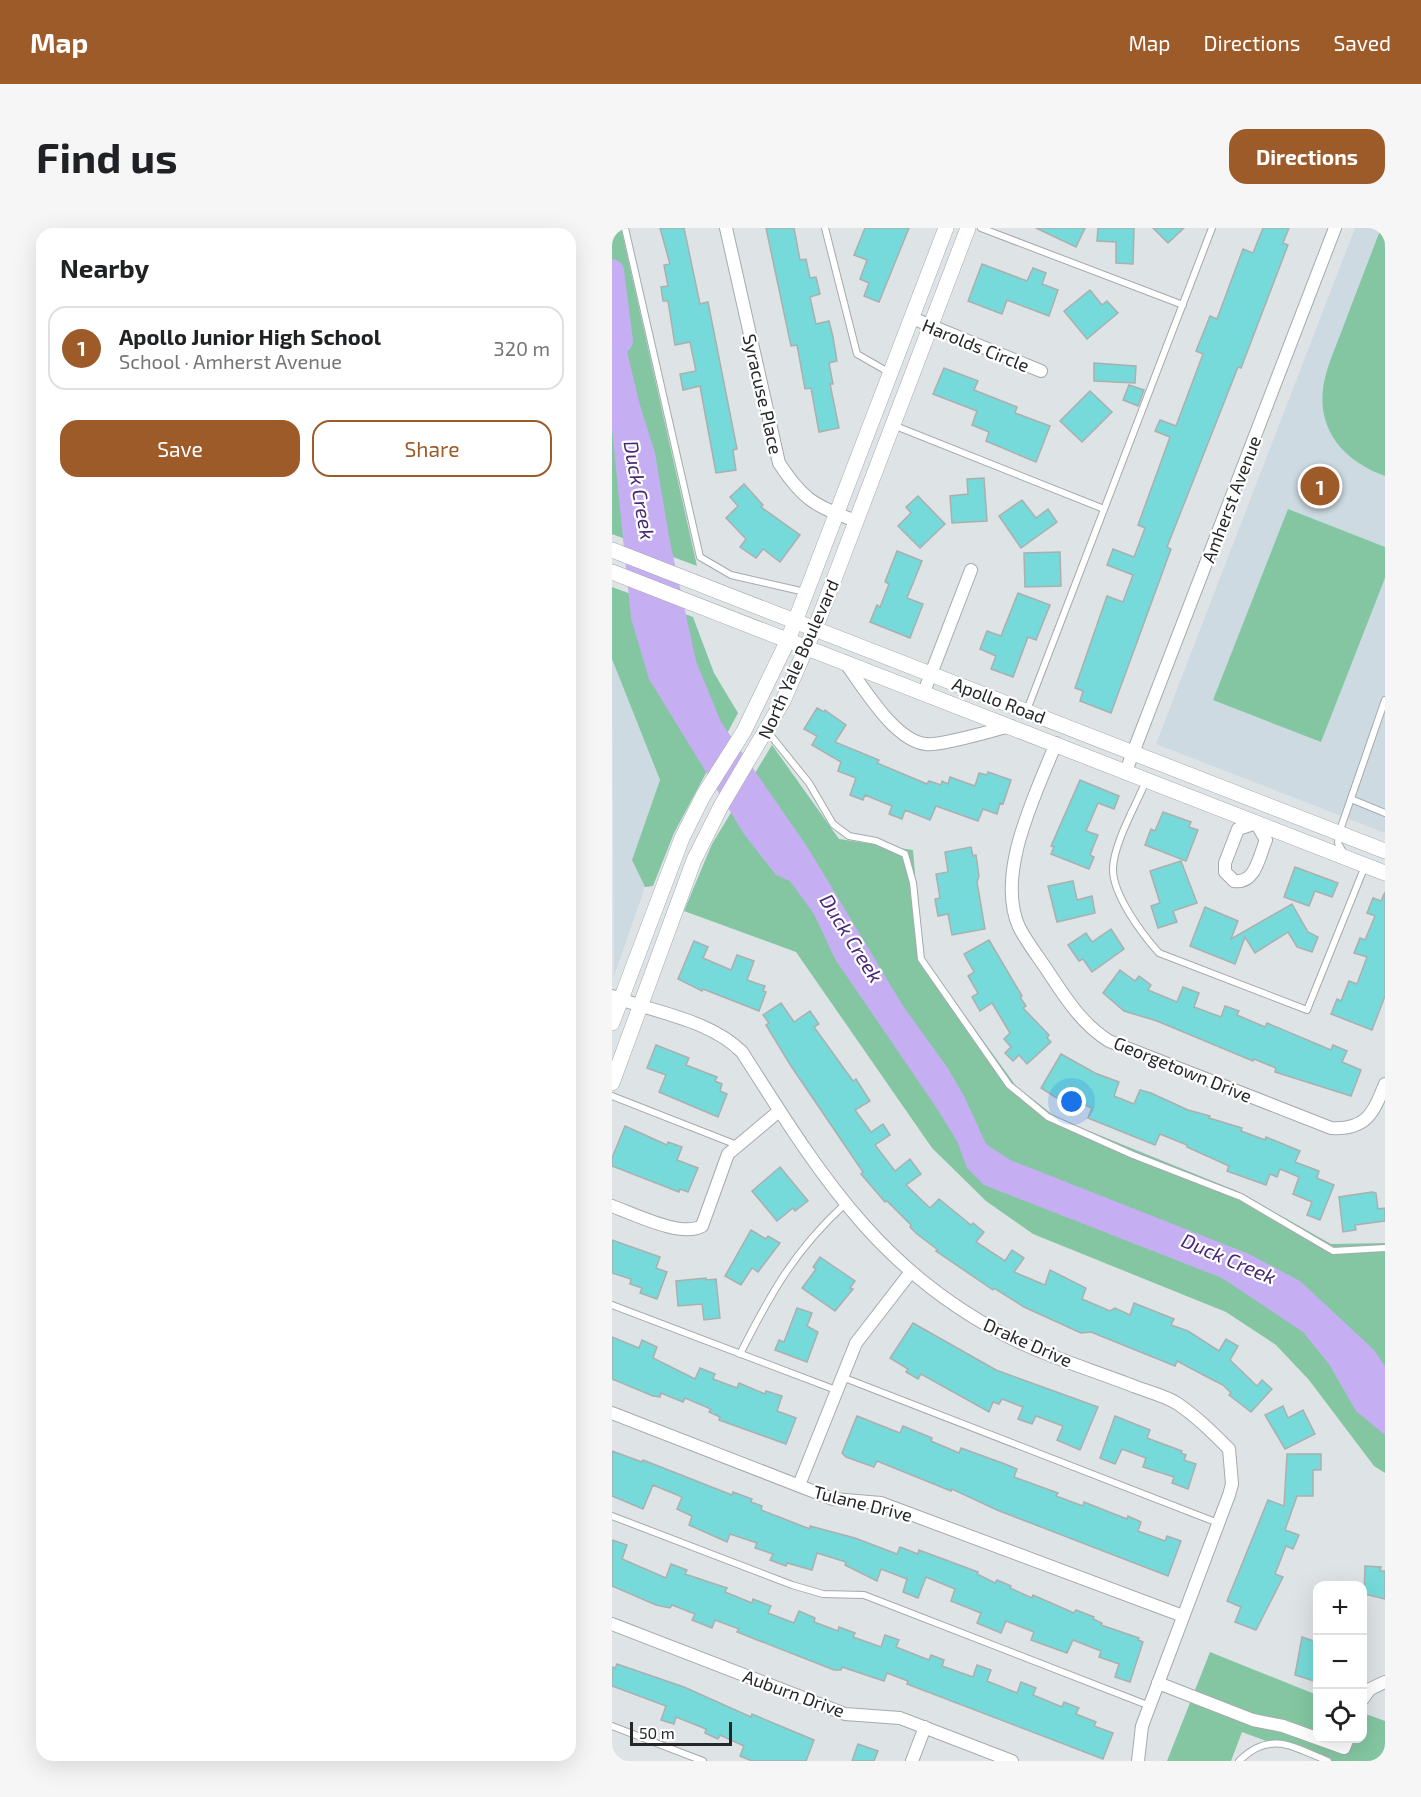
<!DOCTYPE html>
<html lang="en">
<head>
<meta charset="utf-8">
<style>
  body { margin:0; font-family:"Exo 2",sans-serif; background:#f6f6f6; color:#202124 }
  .controls { position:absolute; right:18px; bottom:18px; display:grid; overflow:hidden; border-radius:12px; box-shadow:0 6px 24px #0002 }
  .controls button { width:54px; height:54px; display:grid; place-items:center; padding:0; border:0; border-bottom:2px solid #e0e0e0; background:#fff; color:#202124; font:30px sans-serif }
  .scale { position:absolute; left:18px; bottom:15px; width:102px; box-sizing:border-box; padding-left:6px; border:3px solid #242627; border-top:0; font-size:16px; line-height:21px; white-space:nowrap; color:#242627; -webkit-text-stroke:4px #fff; paint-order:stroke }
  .you { position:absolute; left:460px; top:874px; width:21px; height:21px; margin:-15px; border:4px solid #fff; border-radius:50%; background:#1a73e8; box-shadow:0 0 0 9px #1a73e833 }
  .badge { display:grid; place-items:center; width:39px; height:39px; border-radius:50%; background:#9e5b2a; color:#fff; font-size:20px; font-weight:700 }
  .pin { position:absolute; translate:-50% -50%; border:3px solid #fff; box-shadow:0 2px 6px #0006 }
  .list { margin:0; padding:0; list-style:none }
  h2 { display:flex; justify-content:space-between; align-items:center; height:78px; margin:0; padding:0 24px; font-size:26px }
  h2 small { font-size:20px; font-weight:400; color:#757577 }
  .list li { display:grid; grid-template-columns:39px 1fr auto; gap:18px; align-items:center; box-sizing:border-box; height:84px; margin:0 12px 12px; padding:0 12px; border:2px solid #e0e0e0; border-radius:18px }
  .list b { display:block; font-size:22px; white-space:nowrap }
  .list p { margin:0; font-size:20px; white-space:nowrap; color:#757577 }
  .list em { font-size:20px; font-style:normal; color:#757577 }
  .actions { display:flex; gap:12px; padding:18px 24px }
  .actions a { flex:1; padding:14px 0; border:2px solid #9e5b2a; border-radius:18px; text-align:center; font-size:21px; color:#9e5b2a }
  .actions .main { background:#9e5b2a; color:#fff }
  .icon { flex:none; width:33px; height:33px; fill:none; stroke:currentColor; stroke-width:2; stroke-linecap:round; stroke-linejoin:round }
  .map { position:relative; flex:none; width:773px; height:1533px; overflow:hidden; border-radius:18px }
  header { display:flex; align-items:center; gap:36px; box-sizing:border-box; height:84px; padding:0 30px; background:#9e5b2a; color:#fff }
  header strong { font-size:28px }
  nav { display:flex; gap:33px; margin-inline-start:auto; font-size:21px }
  .intro { display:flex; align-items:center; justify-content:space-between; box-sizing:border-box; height:144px; padding:0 36px }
  h1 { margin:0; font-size:42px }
  .button { padding:15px 27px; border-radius:18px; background:#9e5b2a; color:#fff; font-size:21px; font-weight:700 }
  main { display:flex; gap:36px; padding:0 36px }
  aside { flex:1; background:#fff; border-radius:18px; box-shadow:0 6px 24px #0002 }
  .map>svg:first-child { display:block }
  .built { fill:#cddae1 }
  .green { fill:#84c6a2 }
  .water { fill:#c5aff2 }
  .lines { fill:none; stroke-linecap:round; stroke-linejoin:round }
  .river { stroke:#c5aff2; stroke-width:24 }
  .building { fill:#75dad9; stroke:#aab0b0; stroke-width:1.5 }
  .service-casing { stroke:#a5aaad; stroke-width:8 }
  .minor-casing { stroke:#a5aaad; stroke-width:14 }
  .tertiary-casing { stroke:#a5aaad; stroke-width:16 }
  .service { stroke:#fff; stroke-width:6 }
  .minor { stroke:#fff; stroke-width:12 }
  .tertiary { stroke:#fff; stroke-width:15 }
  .labels { text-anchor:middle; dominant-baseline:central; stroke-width:4.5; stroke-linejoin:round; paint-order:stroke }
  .street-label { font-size:18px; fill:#242627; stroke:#fff }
  .water-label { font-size:20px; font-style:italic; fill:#482874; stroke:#fff }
</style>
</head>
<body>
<header>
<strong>Map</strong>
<nav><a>Map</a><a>Directions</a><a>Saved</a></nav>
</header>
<div class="intro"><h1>Find us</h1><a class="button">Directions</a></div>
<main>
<aside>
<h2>Nearby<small></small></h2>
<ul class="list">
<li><span class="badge">1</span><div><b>Apollo Junior High School</b><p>School · Amherst Avenue</p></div><em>320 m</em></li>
</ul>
<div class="actions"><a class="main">Save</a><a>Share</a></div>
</aside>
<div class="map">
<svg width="773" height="1533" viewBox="0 0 773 1533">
  <rect width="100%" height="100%" fill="#dee3e6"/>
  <g class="built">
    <path d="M743 0H773V605L544 516Z"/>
    <path d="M0 431 48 552 20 632 33 659 2 748Z"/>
  </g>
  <g class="green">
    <path d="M0 0H9L85 338 0 306Z"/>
    <path d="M769 0H773V248C728 232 700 196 714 146 719 128 727 111 733 94 745 63 757 31 769 0Z"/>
    <path d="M676 281 773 319V350L709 514 601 472Z"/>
    <path d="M0 359 81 389 102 445 126 485 62 605 41 658 33 659 20 632 48 552 0 431Z"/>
    <path d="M160 517 227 611 301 622 310 728 404 858 445 890 625 963 719 1016 773 1015V1245L762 1238 697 1152 664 1117 614 1084 421 1006 374 973 320 920 184 724 72 683 100 616Z"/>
    <path d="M598 1424 705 1467 706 1510H750L751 1485 773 1493V1533H708L630 1504 619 1533H555Z"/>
  </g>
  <path class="water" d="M0 59 27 174 43 225 58 314 84 433 109 494 196 620 291 778 335 839 352 868 374 916 398 932 637 1026 688 1053 761 1121 773 1138V1207L744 1183 717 1136 691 1104 610 1050 372 957 355 940 345 913 324 879 223 731 202 686 178 653 164 647 132 606 37 451 19 390 0 201Z"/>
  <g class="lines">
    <path class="river" d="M0 43 9 113"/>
  </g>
  <g class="building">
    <path d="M48 0H72L88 76 96 74 125 221 121 222 124 242 104 245 88 158 71 162 68 146 84 143 78 114 63 117 56 73H51L49 59 56 58 52 37 58 36Z"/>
    <path d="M154 0H182L188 32 194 31 198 50 204 49 208 66 198 69 204 96 217 93 221 109 225 133 217 135 221 156H218L227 200 207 204 199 160 193 161 185 117 179 118Z"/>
    <path d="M253 0H297L267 74 252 68 257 55 248 51 255 32 242 27Z"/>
    <path d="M424 0H473L464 19Z"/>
    <path d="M486 0H522L521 36 504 35V14L485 13Z"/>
    <path d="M541 0H572L556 15Z"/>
    <path d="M651 0H677L671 15 676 17 629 140 626 139 555 319 559 321 499 485 468 473 471 463 463 460 495 368 511 374 521 347 495 337 501 321 522 329 533 300 526 297 558 209 543 203 548 192 564 198 591 126 584 123 598 88 605 91 631 21 641 25Z"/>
    <path d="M370 36 415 53 421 40 434 45 430 56 446 62 437 88 395 72 390 86 356 73Z"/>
    <path d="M478 62 490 77 495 73 506 85 475 111 452 83Z"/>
    <path d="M482 135 524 138 523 155 482 153Z"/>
    <path d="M332 140 366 153 362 162 405 179 403 185 438 198 424 234 374 213 377 204 360 197 365 183 321 166Z"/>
    <path d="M517 157 532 162 526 178 511 172Z"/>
    <path d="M478 163 500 184 470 214 448 193Z"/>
    <path d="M372 250 375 293 340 295 338 268 356 266 355 251Z"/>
    <path d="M132 256 151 277 149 279 188 307 168 334 151 321 144 330 128 319 134 311 114 290 126 278 118 269Z"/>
    <path d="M306 268 333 296 308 320 286 298 299 285 294 279Z"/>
    <path d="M410 272 424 290 436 281 445 294 409 320 387 288Z"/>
    <path d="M285 323 310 333 295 370 311 376 298 410 258 394 265 377 268 379 277 356 273 354Z"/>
    <path d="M448 324 449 358 413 359 412 325Z"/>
    <path d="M406 365 438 377 424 412 416 409 401 449 379 441 384 428 368 421 375 403 389 408Z"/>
    <path d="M205 480 212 484 213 482 234 497 223 514 267 532 265 535 315 556 317 553 329 557 330 553 336 556 338 549 363 558 367 545 375 547 376 544 399 552 391 576 388 575 385 586 371 581 366 593 324 578 318 592 293 582 290 591 277 586 280 578 253 567 251 572 238 567 244 550 226 543 229 534 200 517 205 508 192 501Z"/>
    <path d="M468 552 507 568 502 581 486 575 474 603 486 607 478 627 482 629 477 641 439 626 442 619 439 618Z"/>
    <path d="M551 584 579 594 577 599 586 602 574 633 533 617 539 601 543 603Z"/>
    <path d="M359 619 361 628 364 627 367 648 365 654 373 701 340 707 336 686 326 688 323 671 328 670 324 646 336 644 333 624Z"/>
    <path d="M569 633 585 675 561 683 565 694 546 700 539 678 548 675 538 643Z"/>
    <path d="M683 639 726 655 720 669 703 663 697 678 672 669Z"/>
    <path d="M461 653 465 672 480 668 483 685 445 694 436 658Z"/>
    <path d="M773 664V768L760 802 719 786 725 771 729 773 737 753 745 756 755 729 742 725 748 710 753 712 763 688 755 685 761 670 769 673Z"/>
    <path d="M680 676 696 704 706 709 700 724 685 719 676 704 643 725 633 709 623 736 578 718 593 679 626 693 619 711Z"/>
    <path d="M499 701 512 721 480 744 471 731 467 733 456 717 474 705 480 714Z"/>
    <path d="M377 712 410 768 408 769 414 778 411 780 437 807 435 810 439 814 415 836 407 827 401 833 393 825 399 819 392 811 398 805 380 775 368 783 360 769 366 765 356 748 362 744 352 726Z"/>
    <path d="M82 713 96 719 91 730 119 742 125 727 142 733 135 752 153 758 151 763 154 764 147 783 91 761 90 763 66 751Z"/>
    <path d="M508 742 523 753 527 748 539 757 536 762 565 774 571 759 587 765 582 779 609 789 613 778 627 783 625 787 653 799 655 795 719 822 721 817 735 823 730 834 749 842 739 868 663 844 664 840 642 831 641 833 545 793 512 783 491 765Z"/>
    <path d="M169 775 182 794 198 783 207 796 202 799 241 853 244 851 258 873 243 882 259 904 271 896 278 907 263 917 283 943 298 931 309 946 294 957 318 980 327 971 359 997 361 995 372 1004 364 1014 393 1033 400 1022 412 1030 402 1044 433 1057 438 1042 474 1060 470 1071 498 1083 503 1080 518 1087 522 1075 562 1091 559 1097 576 1103 607 1123 614 1111 626 1118 618 1132 645 1158 650 1152 660 1161 639 1184 617 1167 619 1165 611 1157 599 1151 565 1133 563 1138 479 1104 469 1105 412 1079 382 1060 381 1062 324 1023 326 1022 305 1006 298 999 299 997 275 973 273 974 249 946 251 944 179 838 154 797 157 795 151 787Z"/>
    <path d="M44 817 77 830 74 837 105 849 103 853 110 856 108 863 115 866 106 889 47 864 54 847 35 840Z"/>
    <path d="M449 826 483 845 507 854 502 868 522 876 528 862 539 865 576 882 598 888 597 890 630 900 629 903 653 912 654 909 688 923 683 934 707 943 705 950 722 957 708 992 695 987 700 974 681 966 687 949 668 941 665 949 658 946 654 957 615 943 617 938 575 919V917L548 906 543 917 476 890 480 880 461 872 457 878 448 872 429 860Z"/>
    <path d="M13 898 55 917 56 914 70 919 65 932 86 940 76 964 68 961 67 964 0 938V930Z"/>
    <path d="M168 939 196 973 183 983 181 980 165 993 140 963Z"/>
    <path d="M760 964 764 965 766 981 773 980V993L743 997 744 1002 731 1004 727 969Z"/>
    <path d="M139 1002 154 1011 156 1008 168 1015 146 1044 140 1040 129 1057 113 1048Z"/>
    <path d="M0 1012 48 1029 44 1040 55 1044 45 1071 28 1065 30 1060 18 1056 19 1051 0 1045Z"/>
    <path d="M208 1029 243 1053 238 1060 241 1061 223 1083 190 1060 204 1041 201 1039Z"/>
    <path d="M94 1050V1052L104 1051 108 1090 92 1092 90 1076 66 1078 64 1053Z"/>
    <path d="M185 1080 200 1085 195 1098 206 1104 195 1134 163 1122 167 1112 172 1114Z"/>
    <path d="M301 1095 384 1142 486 1179 468 1222 445 1212 451 1198 424 1188 420 1196 406 1191 411 1179 390 1171 387 1176 381 1174 377 1184 309 1146 306 1151 294 1144 296 1141 278 1130Z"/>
    <path d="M0 1109 27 1120 30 1112 45 1119 41 1130 83 1151 88 1140 103 1146 101 1151 125 1160 127 1155 153 1166 154 1163 170 1168 165 1183 184 1190 174 1216 107 1192 108 1189 97 1184 99 1181 73 1170 71 1174 49 1165 48 1169 41 1168 0 1151Z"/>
    <path d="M671 1178 676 1190 691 1182 703 1206 673 1221 653 1187Z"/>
    <path d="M245 1188 288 1205 291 1198 320 1210 319 1213 347 1225 349 1220 393 1236 405 1241 402 1249 446 1265 444 1268 471 1278 472 1274 515 1291 516 1288 529 1294 526 1303 553 1313 555 1308 569 1313 556 1348 385 1282 340 1261 339 1263 265 1233 262 1239 234 1229 230 1225Z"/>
    <path d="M503 1188 538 1202 535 1210 570 1223 569 1225 574 1227 572 1232 584 1236 576 1261 560 1255 562 1249 531 1239 534 1230 510 1221 503 1236 488 1230Z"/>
    <path d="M0 1223 30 1234 31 1232 120 1267 121 1264 140 1271 139 1274 150 1278 149 1282 198 1301V1298L243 1310 285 1326 288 1319 306 1326 307 1322 366 1344 365 1346 383 1355 385 1352 399 1358 398 1360 420 1370 421 1367 462 1385 464 1382 482 1389 481 1391 490 1395 489 1397 527 1410 526 1412 531 1414 518 1454 503 1449 507 1436 487 1429 489 1423 461 1412 455 1425 419 1412 422 1404 394 1393 389 1405 365 1395 369 1385 339 1373 343 1361 314 1349 306 1370 291 1364 295 1351 269 1341 265 1353 233 1337 234 1334 205 1325 200 1342 175 1335 174 1338 158 1332 161 1326 143 1320 145 1315 118 1306 115 1314 77 1297 80 1288 65 1281 70 1269 41 1257 31 1281 0 1268Z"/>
    <path d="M675 1226H709V1242H701V1268H685L673 1302 687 1307 681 1321 674 1318 663 1346 671 1349 644 1402 623 1394 629 1379 615 1373 656 1272 672 1278Z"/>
    <path d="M0 1312 15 1317 10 1331 54 1350 59 1336 75 1342 73 1346 115 1360 113 1364 140 1375 141 1371 159 1378 156 1385 182 1395 187 1383 203 1390 202 1394 226 1403 227 1399 243 1405 241 1409 269 1419 273 1407 287 1412 284 1419 317 1432 319 1427 332 1432 330 1438 361 1449 365 1437 379 1442 375 1453 405 1465 409 1454 424 1460 421 1467 450 1479 452 1474 467 1480 464 1486 484 1494 482 1498 501 1505 491 1531 295 1456 296 1453 275 1445 272 1453 230 1439 229 1442H222L125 1404 127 1401 103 1392 100 1400 80 1392 83 1386 60 1377 58 1380 44 1377 0 1358Z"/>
    <path d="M753 1338 769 1339 768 1343H773V1371L752 1366Z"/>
    <path d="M690 1409 705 1414V1454L683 1447Z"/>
    <path d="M5 1436 72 1459 139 1489 140 1486 202 1512 194 1533H140L128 1528 132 1518 108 1507 106 1511 93 1505 94 1501 64 1489 62 1496 49 1492 54 1478 0 1458V1439L3 1440Z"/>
    <path d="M246 1516 266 1523 262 1533H240Z"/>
  </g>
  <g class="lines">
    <defs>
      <g id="service">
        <path d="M13 0 88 329 119 347 193 364"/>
        <path d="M213 0 245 126 278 145"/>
        <path d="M369 0 571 77"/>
        <path d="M281 197 492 281"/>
        <path d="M415 482 600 0"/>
        <path d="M155 503 197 555 221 596 237 608 264 613 293 626 301 655 309 731 397 857 436 889 521 927 629 969 721 1023 773 1020"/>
        <path d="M534 553C524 577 502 615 501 640 500 666 530 706 547 725L695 782 753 638"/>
        <path d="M739 571 773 585"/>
        <path d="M731 624 726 615 727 605 773 472"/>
        <path d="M0 868 125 917"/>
        <path d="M0 1077 224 1162"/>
        <path d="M128 1126C159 1065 182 1023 233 976"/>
        <path d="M230 1149 606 1295"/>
        <path d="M0 1288 180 1357 211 1366 252 1367 538 1478"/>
        <path d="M0 1498 91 1533"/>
        <path d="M627 1533C658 1502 681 1519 716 1533"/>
      </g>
      <g id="minor">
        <path d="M114 0 167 235C191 272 203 278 244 293"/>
        <path d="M300 90 429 143"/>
        <path d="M232 433C250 457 282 513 314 516 329 518 381 502 399 498"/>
        <path d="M312 464 359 342"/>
        <path d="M444 515C424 566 383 645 407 699 415 715 428 731 437 745 455 772 470 796 497 813L719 900C754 902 761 886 773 856"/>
        <path d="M514 543 723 0"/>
        <path d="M644 595 654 612C647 628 644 656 622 653L613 644V635L626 601Z"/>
        <path d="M0 768C43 785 97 791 130 824 209 948 270 1049 409 1115 446 1132 486 1144 524 1159 537 1164 554 1168 566 1176 585 1189 601 1205 617 1221L620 1256 617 1267 530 1498 526 1533"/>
        <path d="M0 978C22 986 70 1010 90 998L116 926 167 883"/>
        <path d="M0 1185 221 1271 269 1275 571 1388"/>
        <path d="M187 1257 244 1115 298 1045"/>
        <path d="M0 1396 233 1486 288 1490 400 1533"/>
        <path d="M546 1455 641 1492 671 1498 732 1520 736 1510"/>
        <path d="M750 1472 758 1461 773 1454"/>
        <path d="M300 1533 313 1499"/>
      </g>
      <g id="tertiary">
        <path d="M0 322 773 623"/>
        <path d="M0 344 773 645"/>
        <path d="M0 795 70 610 91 568 132 503 176 412 334 0"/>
        <path d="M0 855 82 632 109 578 171 473 208 388 356 0"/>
      </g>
    </defs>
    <use href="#service" class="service-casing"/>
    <use href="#minor" class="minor-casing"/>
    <use href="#tertiary" class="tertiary-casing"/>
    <use href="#service" class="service"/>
    <use href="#minor" class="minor"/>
    <use href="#tertiary" class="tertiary"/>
  </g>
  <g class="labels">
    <g class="street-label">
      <text transform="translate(364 117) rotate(22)">Harolds Circle</text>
      <text transform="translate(151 166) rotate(77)">Syracuse Place</text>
      <text transform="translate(619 271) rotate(-69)">Amherst Avenue</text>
      <text transform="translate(186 431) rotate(-66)">North Yale Boulevard</text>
      <text transform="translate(387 472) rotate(21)">Apollo Road</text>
      <text transform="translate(571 841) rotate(22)">Georgetown Drive</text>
      <text transform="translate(416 1114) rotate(24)">Drake Drive</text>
      <text transform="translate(251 1275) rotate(14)">Tulane Drive</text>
      <text transform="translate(182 1465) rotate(20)">Auburn Drive</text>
    </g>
    <g class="water-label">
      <text transform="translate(28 262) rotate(80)">Duck Creek</text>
      <text transform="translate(240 710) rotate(58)">Duck Creek</text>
      <text transform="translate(617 1030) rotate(23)">Duck Creek</text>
    </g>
  </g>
</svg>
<div class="controls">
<button>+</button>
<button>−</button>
<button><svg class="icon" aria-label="locate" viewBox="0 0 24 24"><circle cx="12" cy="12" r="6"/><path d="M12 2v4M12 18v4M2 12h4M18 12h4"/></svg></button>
</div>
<div class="scale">50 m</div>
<div class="you"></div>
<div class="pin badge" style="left:708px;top:258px">1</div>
</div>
</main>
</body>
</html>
